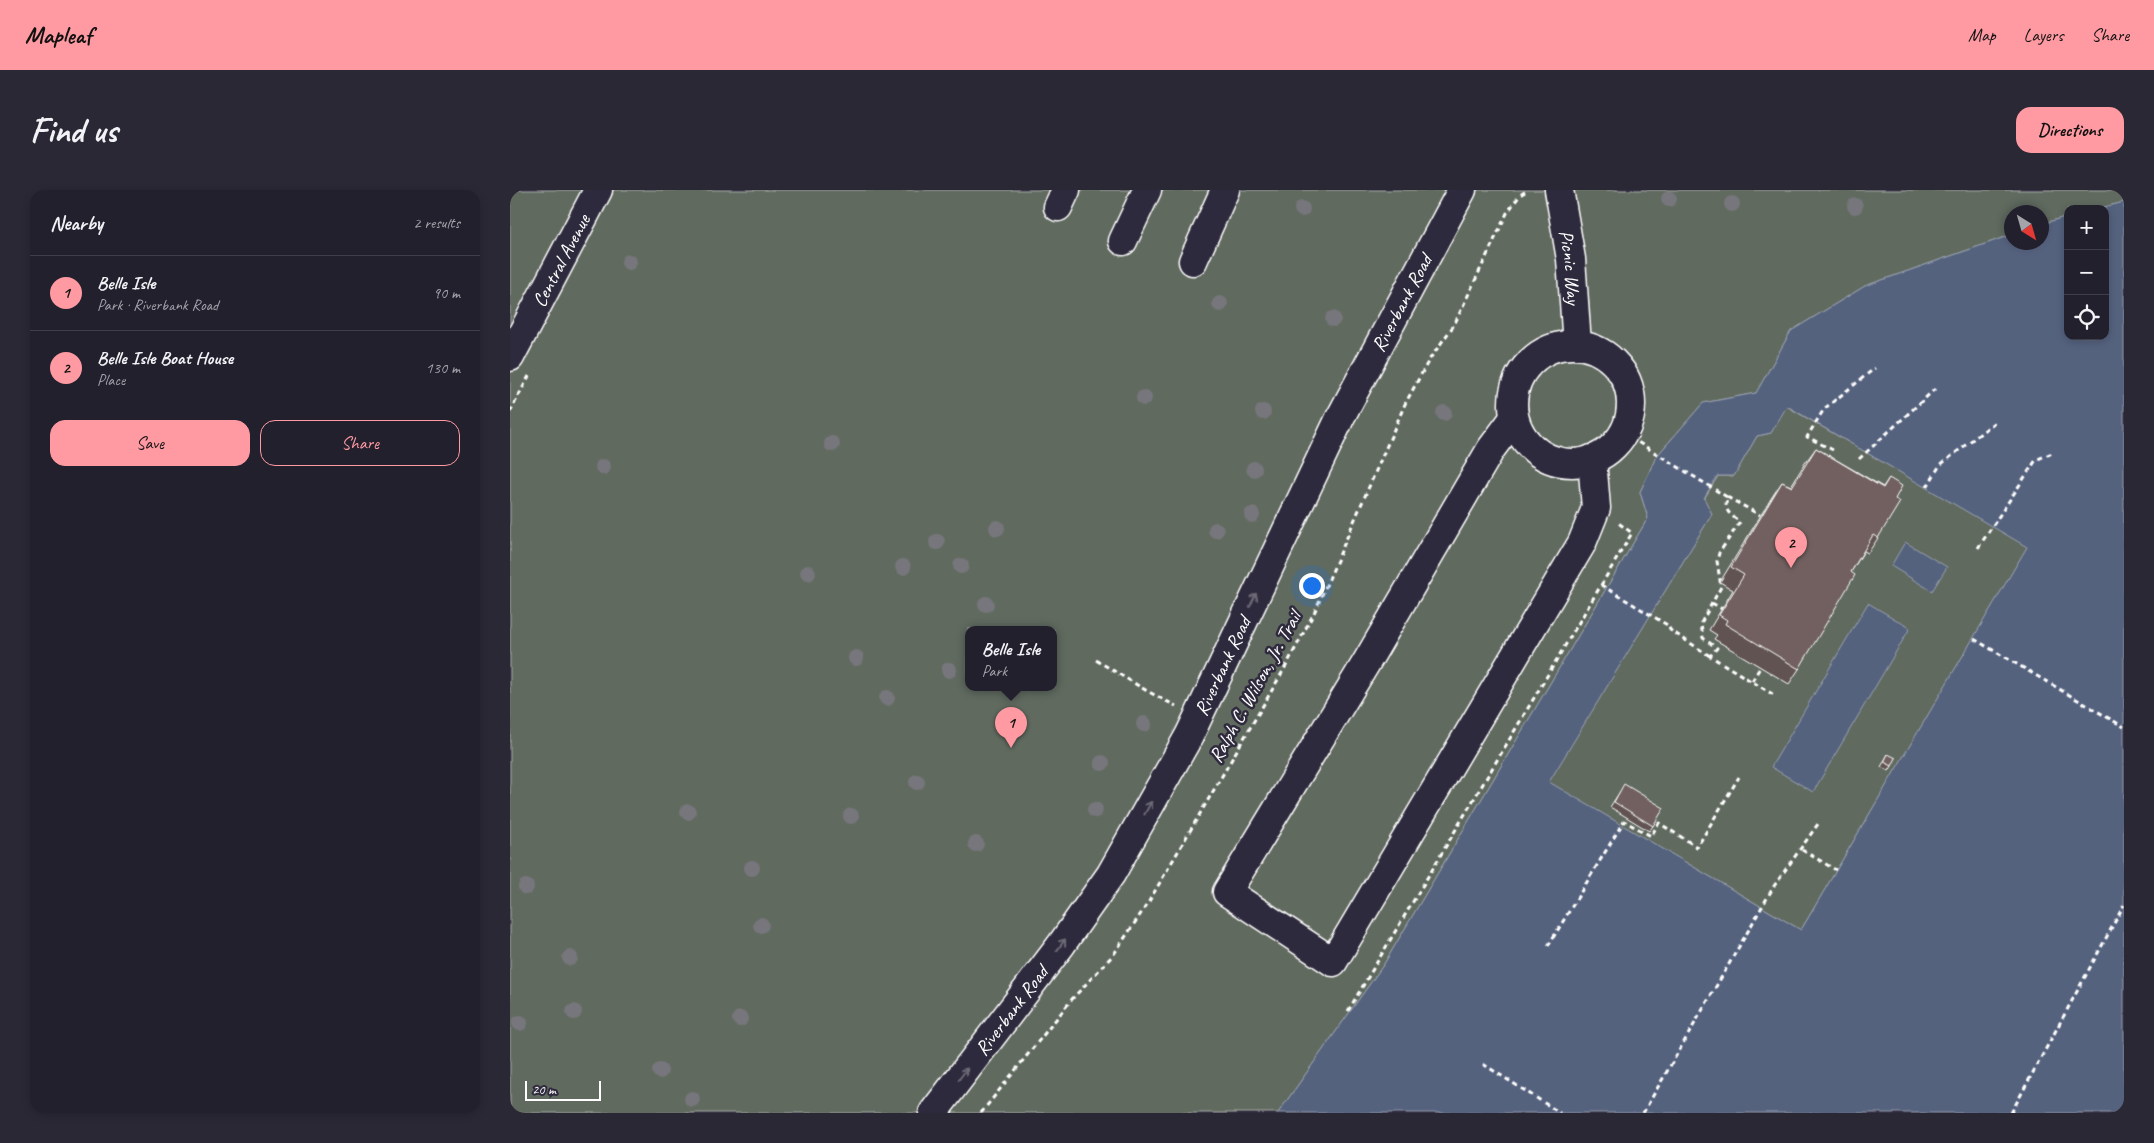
<!DOCTYPE html>
<html lang="en">
<head>
<meta charset="utf-8">
<style>
  body { margin:0; font-family:Caveat,sans-serif; background:#2b2836; color:#f1f3f6 }
  .controls { position:absolute; right:15px; top:15px; display:grid; overflow:hidden; border-radius:10px; box-shadow:0 2px 8px #0003 }
  .controls button { width:45px; height:45px; display:grid; place-items:center; padding:0; border:0; border-bottom:1px solid #403e4a; background:#23202e; color:#f1f3f6; font:25px sans-serif }
  .compass { position:absolute; left:1494px; top:15px; width:45px; height:45px; border-radius:50%; background:#23202e; box-shadow:0 2px 8px #0003; rotate:143deg }
  .scale { position:absolute; left:15px; bottom:12px; width:76px; box-sizing:border-box; padding-left:5px; border:2px solid #fff; border-top:0; font-size:14px; line-height:18px; white-space:nowrap; color:#fff; -webkit-text-stroke:4px #2f2a3d; paint-order:stroke }
  .you { position:absolute; left:801px; top:395px; width:18px; height:18px; margin:-12px; border:4px solid #fff; border-radius:50%; background:#1a73e8; box-shadow:0 0 0 8px #1a73e833 }
  .badge { display:grid; place-items:center; width:32px; height:32px; border-radius:50%; background:#ff9aa2; color:#111; font-size:16px; font-weight:700 }
  .pin { position:absolute; translate:-50% -41px; filter:drop-shadow(0 1px 2px #0008) }
  .pin::after { content:''; position:absolute; top:26px; width:18px; height:15px; background:inherit; clip-path:polygon(0 0,100% 0,50% 100%) }
  .popup { position:absolute; left:455px; top:436px; width:92px; height:65px; box-sizing:border-box; display:grid; place-content:center; border-radius:10px; background:#23202e; filter:drop-shadow(0 1px 4px #0005); font-size:16px; white-space:nowrap; color:#a3a3aa }
  .popup b { font-size:19px; color:#f1f3f6 }
  .popup::after { content:''; position:absolute; left:50%; top:100%; margin-left:-10px; border:10px solid transparent; border-top-color:#23202e }
  .list { margin:0; padding:0; list-style:none }
  h2 { display:flex; justify-content:space-between; align-items:center; height:65px; margin:0; padding:0 20px; font-size:21px }
  h2 small { font-size:16px; font-weight:400; color:#a3a3aa }
  .list li { display:grid; grid-template-columns:32px 1fr auto; gap:15px; align-items:center; box-sizing:border-box; height:75px; padding:0 20px; border-top:1px solid #403e4a }
  .list b { display:block; font-size:19px; white-space:nowrap }
  .list p { margin:0; font-size:16px; white-space:nowrap; color:#a3a3aa }
  .list em { font-size:16px; font-style:normal; color:#a3a3aa }
  .actions { display:flex; gap:10px; padding:15px 20px }
  .actions a { flex:1; padding:11px 0; border:1px solid #ff9aa2; border-radius:15px; text-align:center; font-size:18px; color:#ff9aa2 }
  .actions .main { background:#ff9aa2; color:#111 }
  .icon { flex:none; width:28px; height:28px; fill:none; stroke:currentColor; stroke-width:2; stroke-linecap:round; stroke-linejoin:round }
  .map { position:relative; flex:none; width:1614px; height:923px; overflow:hidden; border-radius:15px }
  header { display:flex; align-items:center; gap:30px; box-sizing:border-box; height:70px; padding:0 25px; background:#ff9aa2; color:#111 }
  header strong { font-size:24px }
  nav { display:flex; gap:28px; margin-inline-start:auto; font-size:18px }
  .intro { display:flex; align-items:center; justify-content:space-between; box-sizing:border-box; height:120px; padding:0 30px }
  h1 { margin:0; font-size:35px }
  .button { padding:12px 22px; border-radius:15px; background:#ff9aa2; color:#111; font-size:18px; font-weight:700 }
  main { display:flex; gap:30px; padding:0 30px }
  aside { flex:1; background:#23202e; border-radius:15px; box-shadow:0 2px 8px #0003 }
  .map>svg:first-child { display:block }
  .green { fill:#616a5e; stroke:#b0b4ae; fill-rule:evenodd }
  .water { fill:#55627e; stroke:#99a1b2; fill-rule:evenodd }
  .lines { fill:none; stroke-linecap:round; stroke-linejoin:round }
  .minor-casing { stroke:#fff; stroke-width:31 }
  .path { stroke:#fff; stroke-width:3; stroke-dasharray:5 4; stroke-linecap:butt }
  .minor { stroke:#2f2a3d; stroke-width:28 }
  .tree { fill:#76767b }
  .wall { fill:#615351; stroke:#fff }
  .building { fill:#71615e; stroke:#fff }
  .oneway { stroke:#6d6a77 }
  .labels { text-anchor:middle; dominant-baseline:central; stroke-width:5; stroke-linejoin:round; paint-order:stroke }
  .street-label { font-size:20px; fill:#fff; stroke:#2f2a3d }
</style>
</head>
<body>
<header>
<strong>Mapleaf</strong>
<nav><a>Map</a><a>Layers</a><a>Share</a></nav>
</header>
<div class="intro"><h1>Find us</h1><a class="button">Directions</a></div>
<main>
<aside>
<h2>Nearby<small>2 results</small></h2>
<ul class="list">
<li><span class="badge">1</span><div><b>Belle Isle</b><p>Park · Riverbank Road</p></div><em>90 m</em></li>
<li><span class="badge">2</span><div><b>Belle Isle Boat House</b><p>Place</p></div><em>130 m</em></li>
</ul>
<div class="actions"><a class="main">Save</a><a>Share</a></div>
</aside>
<div class="map">
<svg width="1614" height="923" viewBox="0 0 1614 923">
  <rect width="100%" height="100%" fill="#2f2a3d"/>
  <filter id="ink" filterUnits="userSpaceOnUse"><feTurbulence type="fractalNoise" baseFrequency=".02" numOctaves="2"/><feDisplacementMap in="SourceGraphic" scale="10" xChannelSelector="R" yChannelSelector="G"/><feConvolveMatrix kernelMatrix="1 2 1 2 8 2 1 2 1" color-interpolation-filters="sRGB"/></filter>
  <g filter="url(#ink)">
    <g class="green">
      <path d="M0 0H1614V12L1587 19H1558V26L1532 34V22H1502L1501 45 1355 96 1281 141 1246 203 1193 213 1146 267 1130 302 1138 328 874 774 768 923H0ZM458 439H544V497H458Z"/>
      <path d="M1276 216 1518 356 1291 740 1038 592 1202 324 1194 309 1208 286H1224L1247 246 1261 243Z"/>
    </g>
    <g class="water">
      <path d="M1614 12V923H768L874 774 1138 328 1130 302 1146 267 1193 213 1246 203 1281 141 1355 96 1501 45 1502 52H1532V34L1558 26V146H1595V19H1587ZM1277 216 1517 357 1291 740 1039 592 1202 324 1194 308 1207 286H1224L1247 246 1261 243Z"/>
      <path d="M1395 352 1437 377 1422 401 1381 376Z"/>
      <path d="M1358 413 1400 438 1303 602 1261 577Z"/>
    </g>
    <g class="lines">
      <defs>
        <g id="minor">
          <path id="s1" d="M1049 0 1061 69 1067 155"/>
          <path d="M548 17 556 0"/>
          <path d="M613 51 637 0"/>
          <path d="M683 71 715 0"/>
          <circle cx="1062" cy="214" r="59"/>
          <path id="s2" d="M0 167 88 0"/>
          <path d="M1004 228 981 259 856 473 717 702 823 772 1072 353 1086 318 1082 269"/>
          <path id="s3" d="M423 923 551 755 601 684 679 546 830 228 952 0"/>
        </g>
      </defs>
      <use href="#minor" class="minor-casing"/>
      <g class="path">
        <path d="M0 222 19 186"/>
        <path d="M1113 243 1217 307C1214 321 1219 324 1230 332L1209 363 1207 371 1211 397 1191 433 1193 448 1207 458 1200 466 1264 505"/>
        <path d="M1323 260 1297 247 1314 219 1365 178"/>
        <path d="M1349 269 1425 199"/>
        <path d="M1417 297 1430 275 1485 232"/>
        <path d="M1217 307 1250 325"/>
        <path d="M1468 358 1526 270 1544 262"/>
        <path d="M1091 395 1159 436 1160 440 1200 466"/>
        <path d="M1202 413 1212 419"/>
        <path d="M1464 449 1614 537"/>
        <path d="M586 470 637 501 666 516"/>
        <path d="M1242 491 1251 476"/>
        <path d="M1292 660 1326 680"/>
        <path d="M1038 756 1114 631 1141 646 1149 633 1187 657 1229 587"/>
        <path d="M838 821 1122 343 1107 332"/>
        <path d="M973 874 1050 923"/>
        <path d="M471 923 563 808 604 764 638 713 776 476 805 421 895 214 919 170 944 135 997 23 1010 5 1018 0"/>
        <path d="M1133 923 1264 696 1308 634"/>
        <path d="M1501 923 1614 715"/>
      </g>
      <use href="#minor" class="minor"/>
    </g>
    <g class="tree">
      <circle cx="1159" cy="9" r="8"/>
      <circle cx="1222" cy="14" r="8"/>
      <circle cx="1345" cy="16" r="8"/>
      <circle cx="792" cy="19" r="8"/>
      <circle cx="119" cy="72" r="8"/>
      <circle cx="710" cy="114" r="8"/>
      <circle cx="823" cy="129" r="8"/>
      <circle cx="634" cy="208" r="8"/>
      <circle cx="753" cy="222" r="8"/>
      <circle cx="934" cy="223" r="8"/>
      <circle cx="322" cy="254" r="8"/>
      <circle cx="93" cy="277" r="8"/>
      <circle cx="744" cy="279" r="8"/>
      <circle cx="742" cy="325" r="8"/>
      <circle cx="487" cy="338" r="8"/>
      <circle cx="706" cy="340" r="8"/>
      <circle cx="427" cy="352" r="8"/>
      <circle cx="451" cy="376" r="8"/>
      <circle cx="393" cy="377" r="8"/>
      <circle cx="298" cy="383" r="8"/>
      <circle cx="476" cy="414" r="8"/>
      <circle cx="346" cy="468" r="8"/>
      <circle cx="439" cy="480" r="8"/>
      <circle cx="377" cy="508" r="8"/>
      <circle cx="634" cy="534" r="8"/>
      <circle cx="592" cy="573" r="8"/>
      <circle cx="407" cy="592" r="8"/>
      <circle cx="585" cy="620" r="8"/>
      <circle cx="178" cy="622" r="8"/>
      <circle cx="341" cy="626" r="8"/>
      <circle cx="466" cy="654" r="8"/>
      <circle cx="242" cy="678" r="8"/>
      <circle cx="16" cy="697" r="8"/>
      <circle cx="251" cy="735" r="8"/>
      <circle cx="60" cy="768" r="8"/>
      <circle cx="64" cy="822" r="8"/>
      <circle cx="230" cy="829" r="8"/>
      <circle cx="10" cy="833" r="8"/>
      <circle cx="150" cy="881" r="8"/>
      <circle cx="182" cy="909" r="8"/>
    </g>
    <g class="wall">
      <path d="M1306 258 1373 297 1379 288 1385 309 1368 348 1358 363 1354 361 1341 382 1289 479 1279 494 1204 449 1207 445 1199 440 1223 400 1210 392 1262 307 1272 292 1281 296 1295 273Z"/>
      <path d="M1378 564 1382 576 1379 581 1371 577Z"/>
      <path d="M1111 600 1143 636 1139 641 1100 617Z"/>
    </g>
    <g class="building">
      <path d="M1306 258 1373 298 1379 288 1392 296 1385 309 1390 312 1368 348 1363 345 1341 382 1345 385 1289 479 1215 434 1217 430 1209 425 1234 385 1221 377 1272 292 1282 297Z"/>
      <path d="M1378 564 1386 568 1382 576 1374 572Z"/>
      <path d="M1114 594 1154 618 1143 636 1104 612Z"/>
    </g>
    <defs><path id="oneway-shaft" d="M-6 0H5M1.5-3L5.5 0L1.5 3" fill="none" stroke-width="1.6" stroke-linecap="round" stroke-linejoin="round" transform="scale(1.25)"/></defs>
    <g class="oneway">
      <use href="#oneway-shaft" transform="translate(743 410) rotate(-65)"/>
      <use href="#oneway-shaft" transform="translate(638 618) rotate(-61)"/>
      <use href="#oneway-shaft" transform="translate(551 755) rotate(-54)"/>
      <use href="#oneway-shaft" transform="translate(453 884) rotate(-53)"/>
    </g>
  </g>
  <g class="labels">
    <g class="street-label">
      <text stroke="none"><textPath href="#s2" startOffset="109">Central Avenue</textPath></text>
      <text stroke="none"><textPath href="#s1" startOffset="78">Picnic Way</textPath></text>
      <text stroke="none"><textPath href="#s3" startOffset="939">Riverbank Road</textPath></text>
      <text stroke="none"><textPath href="#s3" startOffset="534">Riverbank Road</textPath></text>
      <text transform="translate(745 497) rotate(-61)">Ralph C. Wilson, Jr. Trail</text>
      <text stroke="none"><textPath href="#s3" startOffset="129">Riverbank Road</textPath></text>
    </g>
  </g>
</svg>
<div class="controls">
<button>+</button>
<button>−</button>
<button><svg class="icon" aria-label="locate" viewBox="0 0 24 24"><circle cx="12" cy="12" r="6"/><path d="M12 2v4M12 18v4M2 12h4M18 12h4"/></svg></button>
</div>
<svg class="compass" viewBox="-18 -18 36 36"><path d="M0-13l5 13h-10z" fill="#e53935"/><path d="M0 13l5-13h-10z" fill="#a3a3aa"/></svg>
<div class="scale">20 m</div>
<div class="you"></div>
<div class="pin badge" style="left:501px;top:558px">1</div>
<div class="popup"><b>Belle Isle</b>Park</div>
<div class="pin badge" style="left:1281px;top:378px">2</div>
</div>
</main>
</body>
</html>
